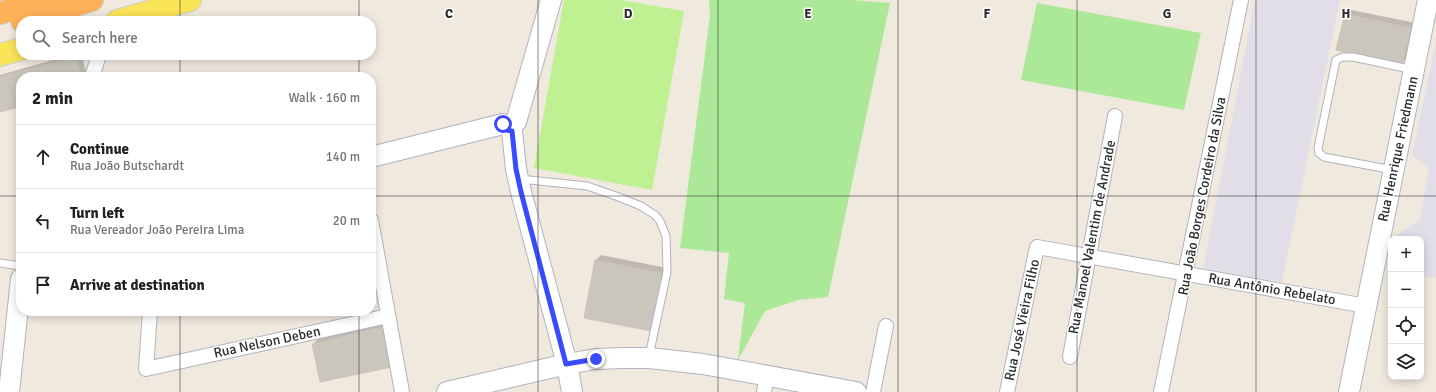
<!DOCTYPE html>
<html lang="en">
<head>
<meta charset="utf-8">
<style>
  body { margin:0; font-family:Signika,sans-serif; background:#f2f2f2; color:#202124 }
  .controls { position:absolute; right:12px; bottom:12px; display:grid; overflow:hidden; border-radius:8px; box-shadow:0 2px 10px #0003 }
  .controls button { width:36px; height:36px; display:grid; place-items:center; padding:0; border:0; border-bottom:1px solid #e0e0e0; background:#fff; color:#202124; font:20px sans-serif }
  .stop { position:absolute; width:12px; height:12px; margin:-9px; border:3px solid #3a4bff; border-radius:50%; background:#fff }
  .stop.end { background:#3a4bff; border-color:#fff; box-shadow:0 1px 4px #0008 }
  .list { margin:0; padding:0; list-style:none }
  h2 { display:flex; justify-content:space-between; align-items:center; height:52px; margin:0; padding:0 16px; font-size:17px }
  h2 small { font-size:13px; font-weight:400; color:#757577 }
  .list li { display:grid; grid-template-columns:26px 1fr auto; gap:12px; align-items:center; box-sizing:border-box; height:64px; padding:0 16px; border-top:1px solid #e0e0e0 }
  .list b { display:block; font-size:15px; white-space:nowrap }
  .list p { margin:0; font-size:13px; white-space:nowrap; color:#757577 }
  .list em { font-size:13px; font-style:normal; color:#757577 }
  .icon { flex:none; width:22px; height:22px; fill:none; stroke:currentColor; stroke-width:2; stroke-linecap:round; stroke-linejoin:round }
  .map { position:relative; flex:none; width:1436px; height:392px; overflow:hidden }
  .search { position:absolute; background:#fff; box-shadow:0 2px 10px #0003; left:16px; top:16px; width:360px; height:44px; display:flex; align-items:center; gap:10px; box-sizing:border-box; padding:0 14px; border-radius:16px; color:#757577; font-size:15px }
  .panel { position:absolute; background:#fff; box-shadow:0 2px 10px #0003; left:16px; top:72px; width:360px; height:244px; border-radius:16px }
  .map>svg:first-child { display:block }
  .industrial { fill:#e2dee7 }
  .green { fill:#abe897 }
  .pitch { fill:#bff092 }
  .shadow { fill:#0003 }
  .building { fill:#cac6bd; stroke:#cac5b7 }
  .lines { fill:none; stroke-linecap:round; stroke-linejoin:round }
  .lane-casing { stroke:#b2b2c0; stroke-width:9 }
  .street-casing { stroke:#b2b2c0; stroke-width:16 }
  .secondary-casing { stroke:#b2b2c0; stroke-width:22 }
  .primary-casing { stroke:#ccc; stroke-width:24 }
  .highway-casing { stroke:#ccc; stroke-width:24 }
  .lane { stroke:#fff; stroke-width:7 }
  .street { stroke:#fff; stroke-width:14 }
  .secondary { stroke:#fff; stroke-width:20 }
  .primary { stroke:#fae458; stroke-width:22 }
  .highway { stroke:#ffb158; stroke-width:22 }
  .route { stroke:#3a4bff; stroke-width:5 }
  .grid { fill:none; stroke:#2c2c2c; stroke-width:1; stroke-opacity:0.55 }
  .labels { text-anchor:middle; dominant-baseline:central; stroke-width:3; stroke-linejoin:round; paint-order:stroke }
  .street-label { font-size:14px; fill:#2c2c2c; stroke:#fff }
  .grid-label { font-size:13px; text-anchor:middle; font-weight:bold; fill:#2c2c2c; stroke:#fff; stroke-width:3; stroke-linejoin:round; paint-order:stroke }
</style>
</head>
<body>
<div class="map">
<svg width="1436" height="392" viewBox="0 0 1436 392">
  <rect width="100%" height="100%" fill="#efe9de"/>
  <g class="industrial">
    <path d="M1255 0H1340L1282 282 1203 268Z"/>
    <path d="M1436 42V278L1421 276V239H1392L1393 237 1420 220 1429 168 1412 155Z"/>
  </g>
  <g class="green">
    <path d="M709 0H852L890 3 828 297 798 300 765 311 738 360 745 303 724 299 729 253 680 248 710 16Z"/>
    <path d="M1037 3 1201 33 1184 110 1021 80Z"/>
  </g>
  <path class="pitch" d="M564 0H621L684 11 652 190 534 168Z"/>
  <g class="shadow">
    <path d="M1351 10 1416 23 1407 58 1402 63 1346 15Z"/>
    <path d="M70 55H82L87 77H21V121L17 107 0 111V75Z"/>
    <path d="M601 255 667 268 656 324 651 330 596 260Z"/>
    <path d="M388 322 396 361 313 344 318 339Z"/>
  </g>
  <g class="building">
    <path d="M1345 14 1411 28 1402 64 1336 50Z"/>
    <path d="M76 57 81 77H21V125L7 75Z"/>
    <path d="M7 75 16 108 0 112V77Z"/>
    <path d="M595 260 662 273 651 331 584 318Z"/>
    <path d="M383 327 392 367 320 382 312 344Z"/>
  </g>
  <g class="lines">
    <defs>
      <g id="lane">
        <path d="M1393 170 1324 157 1319 153 1318 148 1336 60 1343 57H1353L1414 70"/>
        <path d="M520 179 587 186 616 196 641 206 655 215 660 221 666 236 667 272 649 356"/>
        <path d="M0 263 21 266"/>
      </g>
      <g id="street">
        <path d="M92 77 99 55"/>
        <path d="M371 220 402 392"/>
        <path d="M150 311 146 369 388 316"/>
        <path d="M1070 357 1115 116"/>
        <path d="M764 392 767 375"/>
        <path d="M873 392 886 326"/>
        <path d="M1007 392 1037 247 1366 306"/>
        <path d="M1161 392 1241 0"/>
      </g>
      <g id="secondary">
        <path d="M516 122 551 0"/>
        <path d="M512 131 516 169 521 192 567 364 572 392"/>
        <path d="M371 157 503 124"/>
        <path d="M9 392 21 279"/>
        <path d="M447 392 567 364 596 359 623 358H649L703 364 856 392"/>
        <path d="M1349 392 1428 0"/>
      </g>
      <g id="primary">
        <path d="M117 21 190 0"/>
        <path d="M0 55 21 49"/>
      </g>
      <g id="highway">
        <path d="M0 13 42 0"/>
        <path d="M22 21 92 0"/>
      </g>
    </defs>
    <use href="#lane" class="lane-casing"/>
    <use href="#street" class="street-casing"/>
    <use href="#secondary" class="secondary-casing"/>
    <use href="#primary" class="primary-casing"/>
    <use href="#highway" class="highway-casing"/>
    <use href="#lane" class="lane"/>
    <use href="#street" class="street"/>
    <use href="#secondary" class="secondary"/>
    <use href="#primary" class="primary"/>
    <use href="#highway" class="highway"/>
  </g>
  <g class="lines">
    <path class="route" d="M503 124 506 130 512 131 516 169 521 192 566 364 596 359"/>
  </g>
  <path class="grid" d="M180 0V21M359 0V21M538 0V392M718 0V392M898 0V392M1077 0V392M1256 0V392M180 55V77M359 55V77M0 196H21M371 196H1436M180 311V392M359 311V392"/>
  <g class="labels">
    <g class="street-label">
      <text transform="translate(1398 149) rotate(-78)">Rua Henrique Friedmann</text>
      <text transform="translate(1202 196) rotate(-79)">Rua João Borges Cordeiro da Silva</text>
      <text transform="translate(1092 237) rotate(-79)">Rua Manoel Valentim de Andrade</text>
      <text transform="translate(1272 289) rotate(10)">Rua Antônio Rebelato</text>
      <text transform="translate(1022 320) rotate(-78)">Rua José Vieira Filho</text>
      <text transform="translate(267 342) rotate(-12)">Rua Nelson Deben</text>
    </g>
  </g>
  <g class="grid-label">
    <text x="449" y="18">C</text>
    <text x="628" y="18">D</text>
    <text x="808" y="18">E</text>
    <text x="987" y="18">F</text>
    <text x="1167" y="18">G</text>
    <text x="1346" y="18">H</text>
  </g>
</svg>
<div class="controls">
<button>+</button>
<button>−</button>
<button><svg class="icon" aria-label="locate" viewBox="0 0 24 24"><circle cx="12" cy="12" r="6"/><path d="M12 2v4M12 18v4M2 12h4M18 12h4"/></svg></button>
<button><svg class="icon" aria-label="layers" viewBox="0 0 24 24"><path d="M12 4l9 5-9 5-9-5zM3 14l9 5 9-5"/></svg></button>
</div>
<div class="stop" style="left:503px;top:124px"></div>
<div class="stop end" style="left:596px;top:359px"></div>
<div class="search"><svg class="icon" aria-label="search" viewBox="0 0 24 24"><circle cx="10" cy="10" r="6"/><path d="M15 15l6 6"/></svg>Search here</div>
<section class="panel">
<h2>2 min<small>Walk · 160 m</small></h2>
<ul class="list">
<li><svg class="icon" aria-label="ahead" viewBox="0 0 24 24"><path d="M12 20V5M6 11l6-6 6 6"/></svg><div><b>Continue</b><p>Rua João Butschardt</p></div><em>140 m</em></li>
<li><svg class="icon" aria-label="left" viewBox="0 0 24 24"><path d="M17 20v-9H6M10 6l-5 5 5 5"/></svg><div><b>Turn left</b><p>Rua Vereador João Pereira Lima</p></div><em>20 m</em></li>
<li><svg class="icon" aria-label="arrive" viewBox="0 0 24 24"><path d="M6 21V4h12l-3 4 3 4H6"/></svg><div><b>Arrive at destination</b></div></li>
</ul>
</section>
</div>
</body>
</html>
